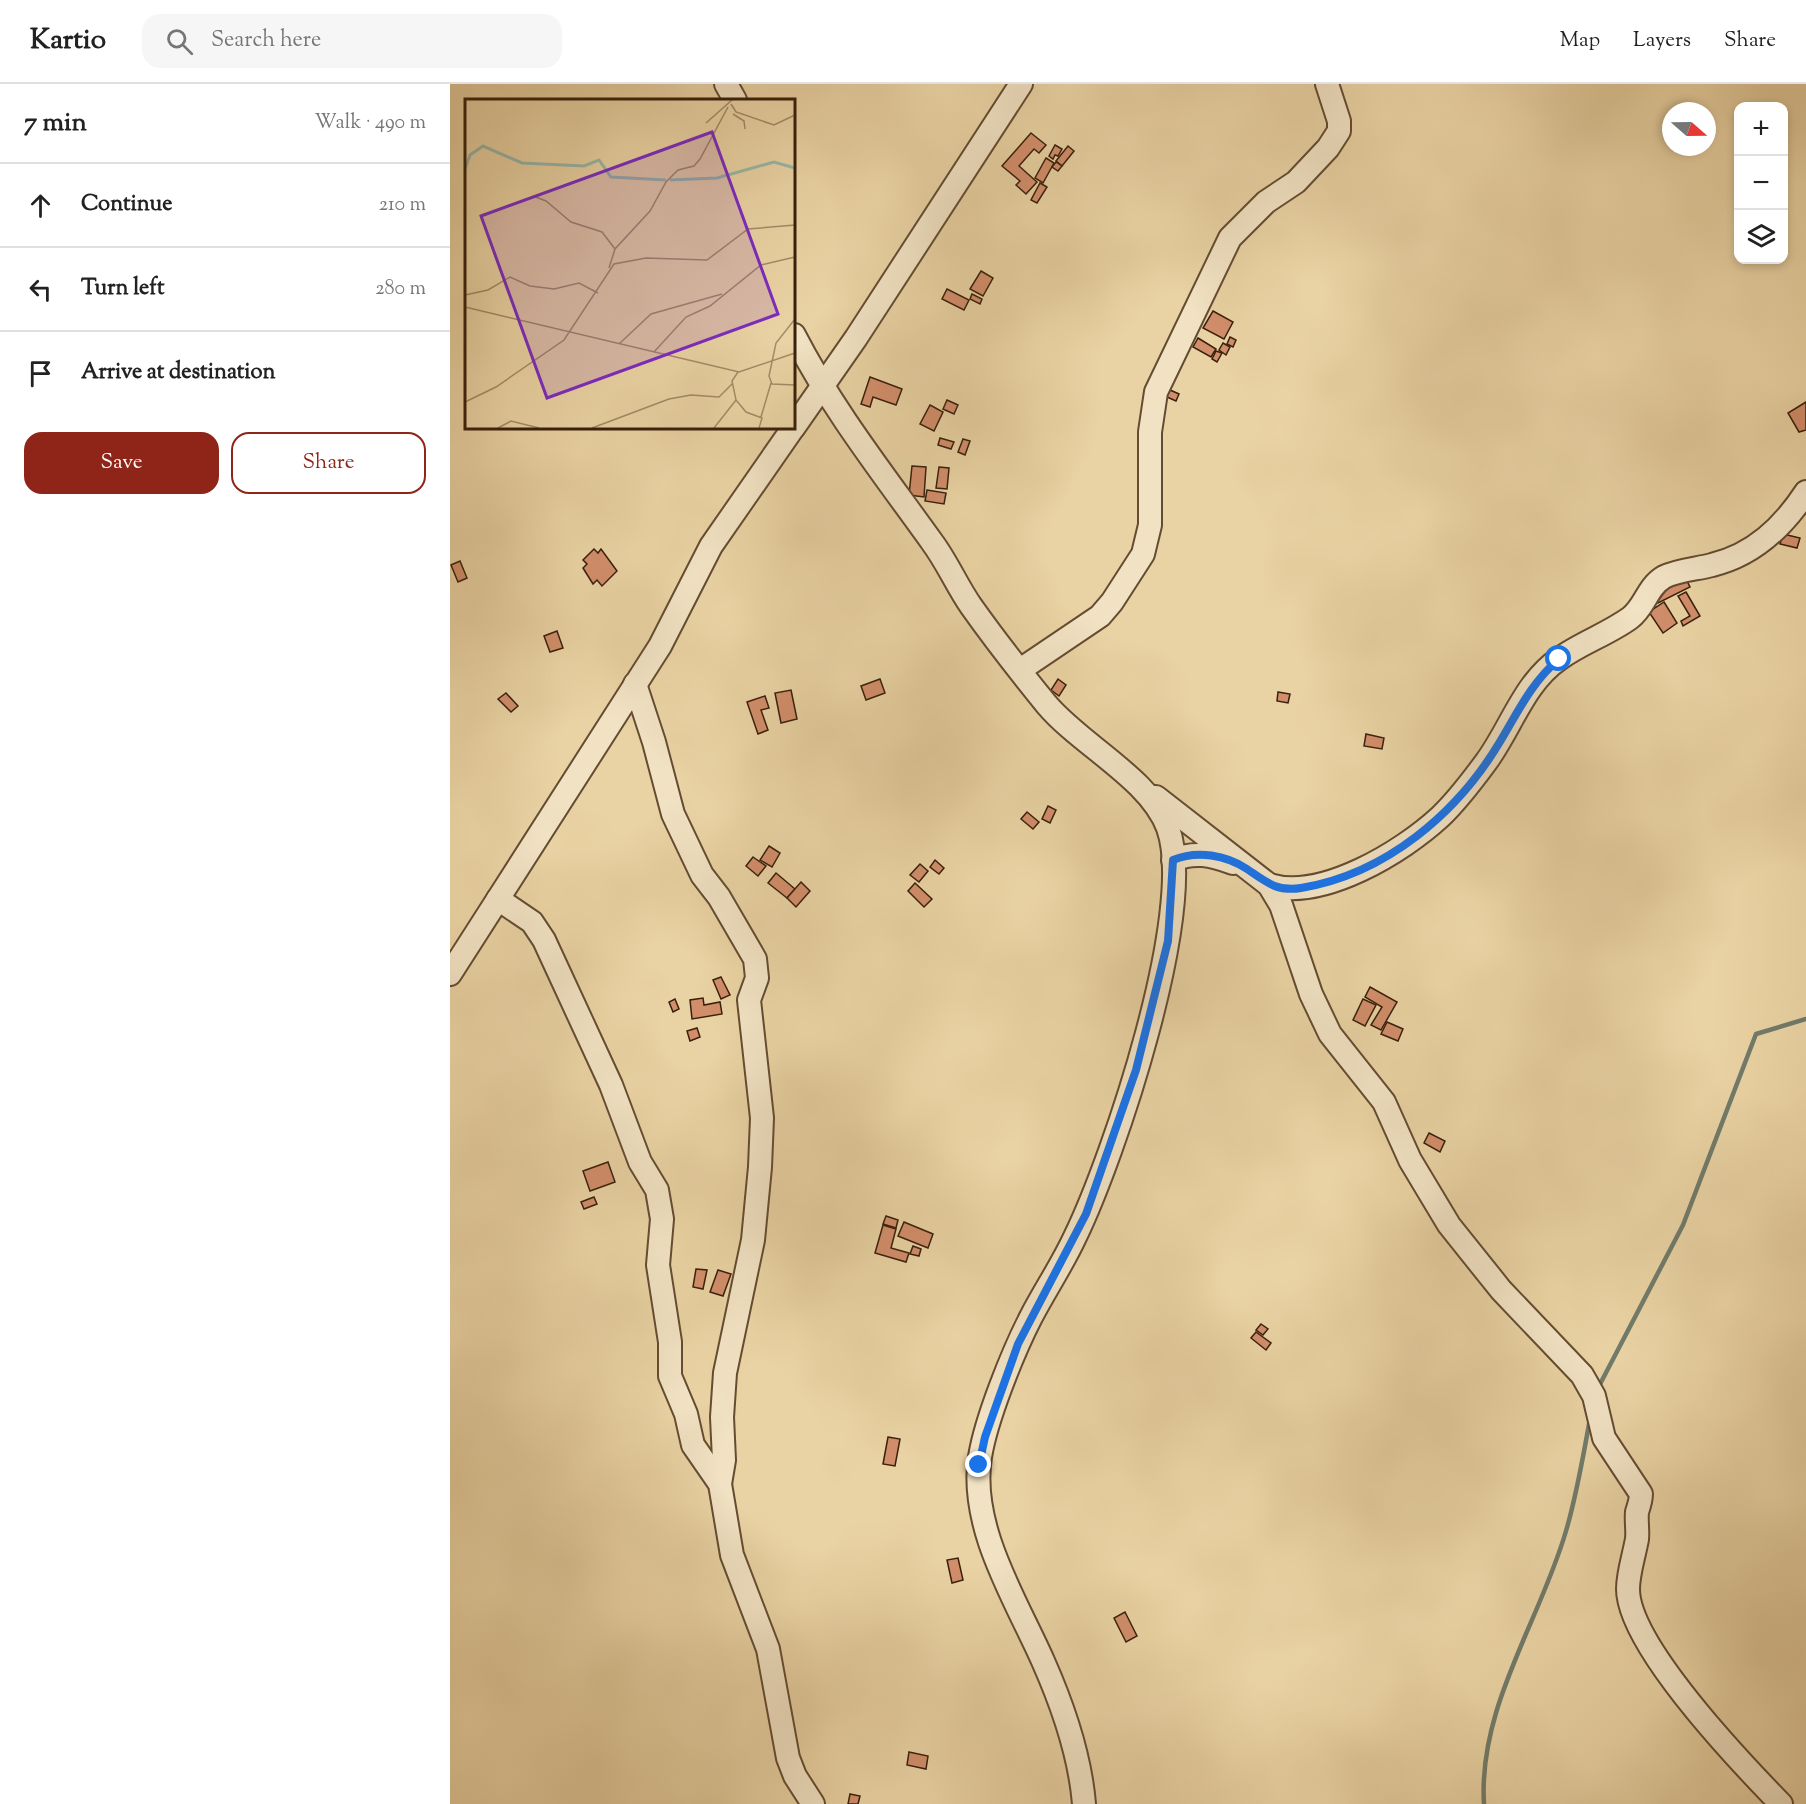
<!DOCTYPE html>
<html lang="en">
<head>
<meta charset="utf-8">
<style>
  body { margin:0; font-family:"Sorts Mill Goudy",serif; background:#f6f6f6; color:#222 }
  .controls { position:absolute; right:18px; top:18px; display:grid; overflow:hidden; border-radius:12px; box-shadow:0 3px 9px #0003 }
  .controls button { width:54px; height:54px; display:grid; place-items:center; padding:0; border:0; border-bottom:2px solid #e0e0e0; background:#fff; color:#222; font:30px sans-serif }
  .compass { position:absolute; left:1212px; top:18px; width:54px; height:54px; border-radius:50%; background:#fff; box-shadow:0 3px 9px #0003; rotate:110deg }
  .stop { position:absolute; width:18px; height:18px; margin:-14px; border:4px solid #1a73e8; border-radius:50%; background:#fff }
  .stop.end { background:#1a73e8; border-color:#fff; box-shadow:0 2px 6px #0008 }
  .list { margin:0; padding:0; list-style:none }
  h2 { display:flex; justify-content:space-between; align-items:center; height:78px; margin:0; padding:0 24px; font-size:26px }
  h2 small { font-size:20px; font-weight:400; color:#767676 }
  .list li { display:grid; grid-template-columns:39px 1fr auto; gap:18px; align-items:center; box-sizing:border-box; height:84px; padding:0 24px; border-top:2px solid #e0e0e0 }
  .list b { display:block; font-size:22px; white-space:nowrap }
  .list em { font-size:20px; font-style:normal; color:#767676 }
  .actions { display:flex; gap:12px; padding:18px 24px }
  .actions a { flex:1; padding:14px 0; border:2px solid #8f2418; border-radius:18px; text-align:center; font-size:21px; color:#8f2418 }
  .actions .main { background:#8f2418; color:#fff }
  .icon { flex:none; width:33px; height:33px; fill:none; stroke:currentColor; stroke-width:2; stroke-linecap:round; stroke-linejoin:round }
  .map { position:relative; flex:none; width:1356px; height:1720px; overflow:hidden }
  header { display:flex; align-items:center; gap:36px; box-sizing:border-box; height:84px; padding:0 30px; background:#fff; border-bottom:2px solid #e0e0e0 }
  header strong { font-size:28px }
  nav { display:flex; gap:33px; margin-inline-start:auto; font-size:21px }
  .search { width:420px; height:54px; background:#f6f6f6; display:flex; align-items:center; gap:15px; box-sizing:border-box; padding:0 21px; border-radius:18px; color:#767676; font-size:22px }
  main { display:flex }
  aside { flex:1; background:#fff }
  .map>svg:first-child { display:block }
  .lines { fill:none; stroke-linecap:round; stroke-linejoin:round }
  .stream { stroke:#717b6a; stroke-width:4.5 }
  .building { fill:#d28e6b; stroke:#38200c; stroke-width:1.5 }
  .minor-casing { stroke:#644c32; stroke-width:26 }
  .minor { stroke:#f1e2c3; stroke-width:22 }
  .route { stroke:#1a73e8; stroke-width:8 }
  .inset-river { fill:none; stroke:#97b7a8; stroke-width:3 }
  .inset-road { fill:none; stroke:#a28b67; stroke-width:1.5 }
  .view { fill:#7b2cbf; fill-opacity:0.15; stroke:#7b2cbf; stroke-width:3 }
  .inset-edge { fill:none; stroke:#38200c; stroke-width:3 }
</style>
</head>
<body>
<header>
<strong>Kartio</strong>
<div class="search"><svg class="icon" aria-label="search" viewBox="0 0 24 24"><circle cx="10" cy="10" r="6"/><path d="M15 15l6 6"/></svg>Search here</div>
<nav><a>Map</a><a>Layers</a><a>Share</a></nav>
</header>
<main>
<aside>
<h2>7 min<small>Walk · 490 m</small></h2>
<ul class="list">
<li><svg class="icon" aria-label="ahead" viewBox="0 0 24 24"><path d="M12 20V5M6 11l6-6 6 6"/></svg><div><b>Continue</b></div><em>210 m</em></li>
<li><svg class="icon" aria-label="left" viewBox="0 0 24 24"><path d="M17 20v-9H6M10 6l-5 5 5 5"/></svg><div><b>Turn left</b></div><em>280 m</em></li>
<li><svg class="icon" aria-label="arrive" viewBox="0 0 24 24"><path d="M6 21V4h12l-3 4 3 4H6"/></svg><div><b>Arrive at destination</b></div></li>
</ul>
<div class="actions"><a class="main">Save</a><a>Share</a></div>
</aside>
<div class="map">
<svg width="1356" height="1720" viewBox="0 0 1356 1720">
  <rect width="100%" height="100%" fill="#e9d2a3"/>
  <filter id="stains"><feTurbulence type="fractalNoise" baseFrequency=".00333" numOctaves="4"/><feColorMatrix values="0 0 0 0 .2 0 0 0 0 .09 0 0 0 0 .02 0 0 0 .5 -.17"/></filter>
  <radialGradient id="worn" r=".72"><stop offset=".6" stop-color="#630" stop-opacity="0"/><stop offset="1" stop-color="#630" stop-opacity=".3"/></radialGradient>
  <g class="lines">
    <g class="stream">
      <path d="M1148 1304 1233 1141 1306 950 1356 935"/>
      <path d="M1034 1720C1028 1623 1090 1537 1116 1447 1127 1410 1133 1372 1140 1335"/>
    </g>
  </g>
  <g class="building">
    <path d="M581 49 596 61 589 69 584 65 569 82 587 98 576 110 566 101 570 97 552 82Z"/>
    <path d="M605 61 612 65 608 72 605 71 603 75 599 72Z"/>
    <path d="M618 62 624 67 612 82 606 77Z"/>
    <path d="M596 74 604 79 593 99 585 94Z"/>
    <path d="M606 78 612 82 608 87 602 83Z"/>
    <path d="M590 99 597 103 587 119 581 116Z"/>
    <path d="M531 187 543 194 533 212 520 205Z"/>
    <path d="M497 205 519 216 514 226 492 215Z"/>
    <path d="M522 210 532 215 530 220 520 215Z"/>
    <path d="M763 227 783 238 774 255 753 244Z"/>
    <path d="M780 253 786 256 783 263 777 260Z"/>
    <path d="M748 254 766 265 761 273 743 263Z"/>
    <path d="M773 259 780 263 776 271 769 266Z"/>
    <path d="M766 267 772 269 767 278 762 275Z"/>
    <path d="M420 293 452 305 446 321 423 313 420 323 411 320Z"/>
    <path d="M711 302 729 310 726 317 708 309Z"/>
    <path d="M497 316 508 321 504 330 493 325Z"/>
    <path d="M1356 318V346L1349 348 1338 329Z"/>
    <path d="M480 321 493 328 484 347 470 340Z"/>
    <path d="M490 354 504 358 501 365 488 361Z"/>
    <path d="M513 355 520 357 515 371 508 368Z"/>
    <path d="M462 382 476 383 474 413 459 411Z"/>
    <path d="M489 383 499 384 497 405 486 404Z"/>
    <path d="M477 406 496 409 494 420 475 417Z"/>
    <path d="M1333 450 1350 454 1347 464 1330 460Z"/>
    <path d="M144 465 148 469 151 465 167 487 152 502 147 496 143 500 133 484 137 480 133 476Z"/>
    <path d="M10 477 17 494 8 498 1 481Z"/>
    <path d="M1235 493 1240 503 1208 519 1203 509Z"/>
    <path d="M1236 508 1250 532 1233 542 1231 537 1240 532 1228 512Z"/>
    <path d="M1214 518 1227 539 1213 549 1199 528Z"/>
    <path d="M107 547 113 564 100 568 94 552Z"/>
    <path d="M430 595 435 609 416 616 411 602Z"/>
    <path d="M608 595 616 601 609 612 601 606Z"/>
    <path d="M341 606 347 635 331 639 325 609Z"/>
    <path d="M828 608 840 610 838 619 827 617Z"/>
    <path d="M56 609 68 622 61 628 48 615Z"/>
    <path d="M315 612 319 624 311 626 318 646 308 650 297 618Z"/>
    <path d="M916 650 934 654 932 665 914 662Z"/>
    <path d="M598 722 606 726 600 739 592 735Z"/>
    <path d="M577 728 589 738 583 745 571 735Z"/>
    <path d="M319 762 330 769 322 783 310 776Z"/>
    <path d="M303 773 316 782 308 792 296 782Z"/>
    <path d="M485 776 494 784 489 790 480 783Z"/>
    <path d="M470 780 478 787 469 798 460 791Z"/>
    <path d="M326 789 345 805 337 814 318 799Z"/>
    <path d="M351 798 360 807 346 823 337 814Z"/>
    <path d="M465 799 482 815 474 823 458 807Z"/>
    <path d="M271 893 280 911 271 915 263 896Z"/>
    <path d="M920 903 947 918 931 946 921 941 932 923 915 913Z"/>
    <path d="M253 914 254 921 270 918 272 930 242 935 240 916Z"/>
    <path d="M225 915 229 925 223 928 219 918Z"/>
    <path d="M913 915 926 921 915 942 903 936Z"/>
    <path d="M937 938 953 945 948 957 931 950Z"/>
    <path d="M247 944 250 953 240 957 237 947Z"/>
    <path d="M979 1049 995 1057 990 1068 974 1059Z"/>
    <path d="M158 1078 165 1098 140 1107 133 1087Z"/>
    <path d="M144 1113 147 1120 134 1125 131 1118Z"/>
    <path d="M436 1132 448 1136 446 1144 433 1140Z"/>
    <path d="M454 1138 483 1150 478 1164 448 1152Z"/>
    <path d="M433 1141 446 1145 441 1164 459 1169 456 1178 425 1169Z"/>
    <path d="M463 1162 471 1165 469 1172 460 1170Z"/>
    <path d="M246 1185 257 1186 253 1205 243 1203Z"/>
    <path d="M268 1186 281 1190 273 1212 260 1208Z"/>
    <path d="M811 1240 818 1245 813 1251 806 1246Z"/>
    <path d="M806 1248 821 1259 816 1266 801 1254Z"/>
    <path d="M438 1353 450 1355 445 1382 433 1380Z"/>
    <path d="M508 1474 513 1496 502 1499 497 1476Z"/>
    <path d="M675 1528 687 1552 676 1558 664 1534Z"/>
    <path d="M459 1668 478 1672 476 1685 457 1681Z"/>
    <path d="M400 1710 410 1712 408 1720H398Z"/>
  </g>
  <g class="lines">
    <defs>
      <g id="minor">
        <path d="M276 0 285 16"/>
        <path d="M344 251C382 325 434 391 482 458 497 478 507 502 521 522 545 556 571 589 597 621 632 662 700 695 718 744 747 826 664 1073 625 1153 612 1181 595 1206 581 1233 563 1268 536 1335 530 1373 519 1443 566 1516 593 1577 613 1622 630 1671 634 1720"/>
        <path d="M344 343 406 254 571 0"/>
        <path d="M570 586 650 532 662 518 693 470 700 441V348L706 308 780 154 816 118 846 98 878 64 889 47V37L877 0"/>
        <path d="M185 600 204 658 223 730 252 791 269 813 305 875 307 894 299 916 312 1034 310 1083 303 1156 275 1289 272 1333 274 1376 270 1400"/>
        <path d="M706 713 819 801 831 821 861 910 880 950 934 1018 960 1076 999 1141 1051 1206 1132 1291 1144 1312 1154 1354 1191 1410C1191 1416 1189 1422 1187 1428 1186 1437 1188 1446 1187 1455 1184 1472 1178 1489 1178 1505 1178 1561 1291 1679 1331 1720"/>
        <path d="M723 776C745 767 761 771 783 779"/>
        <path d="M819 801C872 817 952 768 990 733 1007 717 1022 697 1036 678 1061 644 1074 599 1109 575 1131 559 1158 550 1180 534 1195 523 1197 503 1214 493 1228 486 1247 485 1262 481 1304 471 1333 443 1356 408"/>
        <path d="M48 815 82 838 94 856 161 1001 190 1078 207 1106 212 1135 208 1181 220 1258V1292L236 1330 243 1361 270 1400 282 1471 318 1565 338 1674 345 1692 363 1720"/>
        <path d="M0 890 210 562 261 462 343 344"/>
      </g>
    </defs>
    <use href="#minor" class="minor-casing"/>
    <use href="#minor" class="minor"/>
  </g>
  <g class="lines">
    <path class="route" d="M529 1381 535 1353 568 1260 636 1130 686 986 718 857 723 776C747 766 776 771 797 785 816 798 827 808 851 804 936 790 1008 729 1051 656 1069 626 1082 598 1109 575"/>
  </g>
  <g transform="translate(15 15)">
    <rect width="330" height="330" fill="#e9d2a3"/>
    <path class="inset-river" d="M0 70 5 56 18 47 57 64 119 67 134 61 146 78 201 81M205 81 252 79 309 63 330 69"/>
    <path class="inset-road" d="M266 5 271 13 309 26 330 16M268 15 279 22 280 30M241 24 267 1M68 97 81 102 106 123 137 133 150 150M144 169 150 150 185 112 201 83 213 71 229 67 235 60 263 8M0 196 23 191 45 178 65 187 89 190 114 184 133 194M0 208 274 273 330 254M330 220 311 244 304 277 307 285 330 286M154 245 186 215 257 195M189 253 221 218 245 207 296 166 330 158M271 301 281 313 297 319 294 329M0 303 31 288 99 241 149 165 181 159 242 161 283 130 330 126M296 318 306 284M33 329 46 322 74 329M127 329 204 300 226 296 254 298 267 285M249 329 271 301 267 282 273 273"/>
    <path class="view" d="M247 33 313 215 82 299 16 117Z"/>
    <rect width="330" height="330" class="inset-edge"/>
  </g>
  <rect width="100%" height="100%" filter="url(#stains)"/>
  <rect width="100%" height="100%" fill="url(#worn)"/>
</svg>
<div class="controls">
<button>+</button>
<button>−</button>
<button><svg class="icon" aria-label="layers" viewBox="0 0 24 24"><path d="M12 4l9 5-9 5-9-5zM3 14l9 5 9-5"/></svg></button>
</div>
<svg class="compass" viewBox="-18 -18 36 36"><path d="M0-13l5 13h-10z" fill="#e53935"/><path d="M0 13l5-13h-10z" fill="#767676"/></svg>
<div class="stop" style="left:1109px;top:575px"></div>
<div class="stop end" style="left:529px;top:1381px"></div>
</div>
</main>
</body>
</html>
